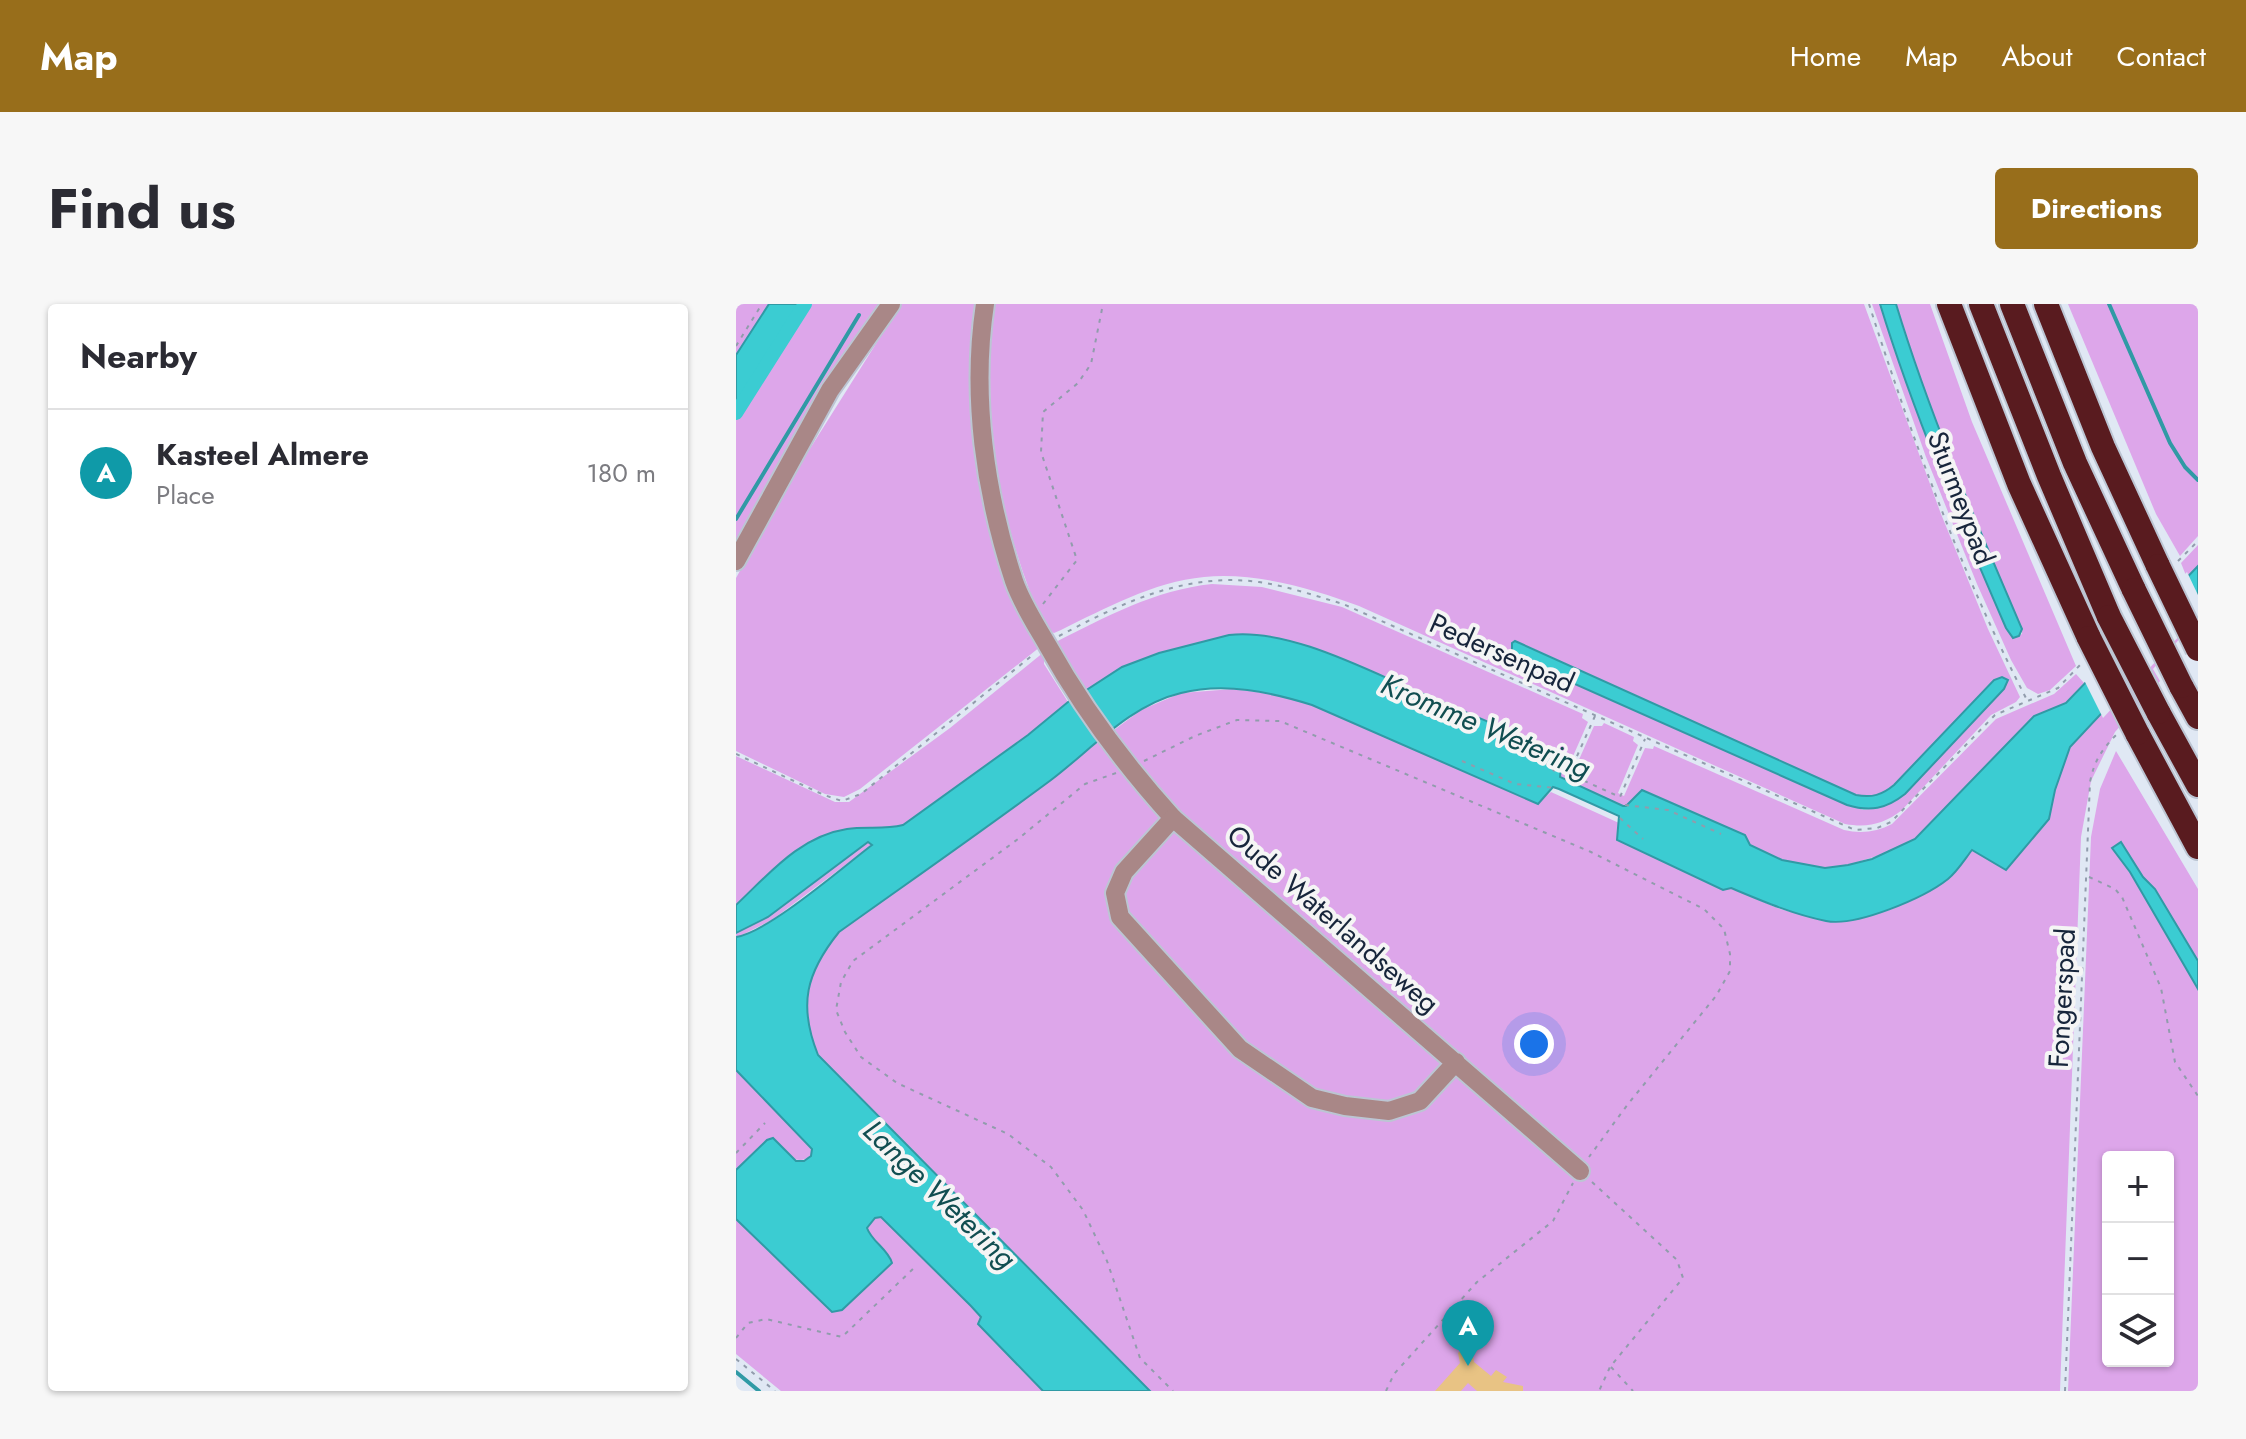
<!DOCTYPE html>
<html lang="en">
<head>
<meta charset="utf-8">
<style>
  body { margin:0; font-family:Jost,sans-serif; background:#f7f7f7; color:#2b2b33 }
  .controls { position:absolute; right:24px; bottom:24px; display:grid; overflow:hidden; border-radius:8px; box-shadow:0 2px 6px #0004 }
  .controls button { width:72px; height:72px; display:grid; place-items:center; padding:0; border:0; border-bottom:2px solid #e1e1e2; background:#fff; color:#2b2b33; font:40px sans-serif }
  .you { position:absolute; left:798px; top:740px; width:28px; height:28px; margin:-20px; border:6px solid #fff; border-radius:50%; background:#1a73e8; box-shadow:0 0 0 12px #1a73e833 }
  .badge { display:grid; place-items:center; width:52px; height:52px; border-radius:50%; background:#986e1b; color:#fff; font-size:26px; font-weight:700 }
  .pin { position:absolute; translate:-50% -66px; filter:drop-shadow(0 2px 4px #0008) }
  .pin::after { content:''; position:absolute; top:42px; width:28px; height:24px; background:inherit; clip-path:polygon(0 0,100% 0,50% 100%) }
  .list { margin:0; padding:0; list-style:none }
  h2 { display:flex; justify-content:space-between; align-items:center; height:104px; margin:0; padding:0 32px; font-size:34px }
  h2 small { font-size:26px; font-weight:400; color:#7c7c81 }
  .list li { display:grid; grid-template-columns:52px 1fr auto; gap:24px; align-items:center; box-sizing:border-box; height:128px; padding:0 32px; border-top:2px solid #e1e1e2 }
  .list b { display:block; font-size:30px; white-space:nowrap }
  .list p { margin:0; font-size:26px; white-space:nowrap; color:#7c7c81 }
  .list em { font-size:26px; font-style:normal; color:#7c7c81 }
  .icon { flex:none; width:44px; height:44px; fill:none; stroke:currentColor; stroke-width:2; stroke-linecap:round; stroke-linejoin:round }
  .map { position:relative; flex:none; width:1462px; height:1087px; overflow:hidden; border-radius:8px }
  header { display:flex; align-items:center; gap:48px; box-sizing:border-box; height:112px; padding:0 40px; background:#986e1b; color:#fff }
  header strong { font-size:38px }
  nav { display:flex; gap:44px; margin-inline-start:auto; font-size:28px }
  .intro { display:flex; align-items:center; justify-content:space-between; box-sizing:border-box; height:192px; padding:0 48px }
  h1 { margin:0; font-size:56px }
  .button { padding:20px 36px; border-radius:8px; background:#986e1b; color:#fff; font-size:28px; font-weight:700 }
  main { display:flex; gap:48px; padding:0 48px }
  aside { flex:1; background:#fff; border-radius:8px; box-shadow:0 2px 6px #0004 }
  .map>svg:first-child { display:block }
  .green { fill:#dda6ea; fill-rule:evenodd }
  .water { fill:#3bccd2; stroke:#309aa5; stroke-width:2 }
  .pier { fill:#e0e8f4 }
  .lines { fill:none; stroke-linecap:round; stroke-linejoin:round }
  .stream { stroke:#309aa5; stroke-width:4 }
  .canal { stroke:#3bccd2; stroke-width:14 }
  .building { fill:#e8c384 }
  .minor-casing { stroke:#bcc5d3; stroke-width:22 }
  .highway-casing { stroke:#bcc5d3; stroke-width:28 }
  .path { stroke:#919cac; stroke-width:2; stroke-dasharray:4 6; stroke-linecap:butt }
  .minor { stroke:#a98787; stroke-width:18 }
  .highway { stroke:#591b1f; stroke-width:24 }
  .highway-bridge-casing { stroke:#bcc5d3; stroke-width:28; stroke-linecap:butt }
  .highway-bridge { stroke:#591b1f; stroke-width:24 }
  .labels { text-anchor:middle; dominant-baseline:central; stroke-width:8; stroke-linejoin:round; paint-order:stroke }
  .street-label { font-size:28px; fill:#17253b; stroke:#f5f5f5 }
  .water-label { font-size:30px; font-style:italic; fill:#114e51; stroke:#f5f5f5 }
</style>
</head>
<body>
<header>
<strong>Map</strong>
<nav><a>Home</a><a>Map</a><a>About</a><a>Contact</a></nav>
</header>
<div class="intro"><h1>Find us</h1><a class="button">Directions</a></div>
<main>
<aside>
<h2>Nearby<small></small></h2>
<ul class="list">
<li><span class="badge" style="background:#0f9aa8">A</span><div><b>Kasteel Almere</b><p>Place</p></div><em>180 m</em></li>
</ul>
</aside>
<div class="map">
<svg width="1462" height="1087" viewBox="0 0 1462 1087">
  <rect width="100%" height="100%" fill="#e0e8f4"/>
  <g class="green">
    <path d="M0 0H52L0 85Z"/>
    <path d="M64 0H149L0 243V101Z"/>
    <path d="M165 0H240L235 93 240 147 304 343 124 485 108 493 89 490 0 447V274L58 170Z"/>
    <path d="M257 0H1128L1205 210 1252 325 1284 393 1280 398 1255 411 1166 506C1148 520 1132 524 1109 520L623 302C575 284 519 268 468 273 417 278 370 304 325 326L318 329 309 325C261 214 247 120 257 0ZM780 337 1120 491C1136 494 1146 491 1158 481L1272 376 1268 385 1144 504 1127 506 808 367 776 352V339Z"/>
    <path d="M1136 0H1144C1180 111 1224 218 1270 324L1277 334 1286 330V325C1240 218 1194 112 1160 0H1194L1236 118 1340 362 1314 386 1302 390 1291 384 1275 356 1241 280 1190 153Z"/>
    <path d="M1332 0H1462V232L1444 252 1420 210Z"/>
    <path d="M1462 241V262L1451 274 1445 259Z"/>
    <path d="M476 280 526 283 606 303 847 410 846 414 852 418 831 466 837 469 858 422H866L868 419 898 433 897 437 902 441 882 489 888 492 909 444 917 445 918 442 1108 526C1125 530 1141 528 1156 520L1260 415 1318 390 1340 370 1348 379 1330 399 1298 412 1196 519 1179 535 1160 546 1112 561 1089 564 1046 556 1013 541 1009 531 907 486 890 502H887L824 473 785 432 580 346 503 330 493 331 423 349 386 363 350 386 342 376 380 438 384 435 378 426 405 406 445 389 497 385 539 390 576 401 801 500 815 488 883 519 882 536 987 586 995 584 1044 605 1093 618 1128 613 1156 605 1213 574 1236 546 1313 515 1319 486 1334 443 1462 306V314L1417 365 1424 377 1379 428 1355 477 1345 533 1324 1087H414L82 751C62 701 70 669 103 628L318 474 373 429 318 339C369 313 419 286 476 280Z"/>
    <path d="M308 348V360L332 398 292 431 167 521C147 526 130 522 111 525 64 532 33 570 0 601V452L99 498H113L214 424Z"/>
    <path d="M1380 447 1462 585V657L1419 585 1407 573 1385 538 1376 544 1394 568 1462 685V1087H1332L1355 533 1364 485ZM1372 853H1432V1057H1372Z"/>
    <path d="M132 537 136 541 36 616 0 634V629L32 613Z"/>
    <path d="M0 766 70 836 76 845 75 852C59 864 45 846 31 836L0 866Z"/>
    <path d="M145 913 235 1002 245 1013 242 1020 307 1087H45L0 1050V915L96 1008 154 953 133 931 131 924 139 914Z"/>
  </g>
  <g class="water">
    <path d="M33 0H64L0 101V51Z"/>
    <path d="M1144 0H1160C1194 112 1240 218 1286 325L1283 332 1277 334 1270 324C1224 218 1178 111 1144 0Z"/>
    <path d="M1462 262V306L1334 443 1319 486 1313 515 1270 566 1236 546C1229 555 1221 568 1212 575 1188 594 1120 623 1090 617 1056 610 1026 597 995 584L987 586 881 536 883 512 823 485 817 483 802 500 576 401C534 388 489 378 445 389 394 401 356 445 315 476 245 528 173 578 103 628 70 669 62 701 82 751L414 1087H307L242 1020 245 1013 235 1002 145 913 139 914 131 924C136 938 152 945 156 959L106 1006 96 1008 0 915V866L31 836 37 834 60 857H68L75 852 76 845 0 766V633C31 629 107 563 136 541L132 538 32 613 0 629V601C33 570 64 532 111 525 130 522 147 526 167 521L292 431 332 398 386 363 423 349 493 331C551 324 627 364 680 387 729 408 778 428 826 451L824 473 887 502H890L906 486 1009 531 1014 541 1046 556 1089 564 1112 561 1136 555 1179 535 1298 412 1330 399Z"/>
    <path d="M779 337 1120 491C1136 494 1146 491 1158 481L1258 376 1266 373 1272 376 1268 385 1169 490C1150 505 1134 508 1111 501L776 352V339Z"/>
    <path d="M1385 538 1407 573 1419 585 1462 657V685L1394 568 1376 544Z"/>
  </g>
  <path class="pier" d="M1451 268 1462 291V312L1367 414 1347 374Z"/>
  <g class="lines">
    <g class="stream">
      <path d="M1373 0 1434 139 1449 163 1462 176"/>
      <path d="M0 215 123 11"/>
      <path d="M0 1068 23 1087"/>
    </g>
    <path class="canal" d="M0 109 69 0"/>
  </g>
  <path class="building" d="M729 1043 736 1046 738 1058 755 1072 760 1066 771 1073 767 1078 787 1082V1087H741L732 1079 725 1087H699L724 1059 722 1049Z"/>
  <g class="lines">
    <defs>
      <g id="minor">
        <path d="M249 0C235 92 249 189 278 277 286 300 300 321 312 342 347 405 389 461 437 514"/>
        <path d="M0 257 94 86 155 0"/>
        <path d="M720 758 684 797 653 807 609 802 576 794 504 745 384 613 379 589 388 568 437 514 844 867"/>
      </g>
      <g id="highway">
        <path d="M1213 0 1283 180 1353 334"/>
        <path d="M1245 0 1313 172 1373 313"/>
        <path d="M1276 0 1339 159 1398 286"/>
        <path d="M1310 0 1367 143 1422 262"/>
        <path d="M1445 382 1462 413"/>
        <path d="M1422 408 1462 481"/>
        <path d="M1401 429 1462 543"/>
      </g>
    </defs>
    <use href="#minor" class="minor-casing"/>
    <use href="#highway" class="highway-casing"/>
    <g class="path">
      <path d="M1133 0C1175 132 1227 273 1291 396"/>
      <path d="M0 42 26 0"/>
      <path d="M1442 257 1462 237"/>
      <path d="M307 300 341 256 305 148 307 108 342 79 355 60 367 0"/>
      <path d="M323 332C386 299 449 268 523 278 551 282 580 292 607 300L1119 526 1141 524 1155 518 1259 411 1322 384 1344 361"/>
      <path d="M859 412 833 470 884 493 909 435"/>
      <path d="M0 450 88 491 106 497 125 490 298 350"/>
      <path d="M801 451 823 471"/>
      <path d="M408 457 459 432 501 416 544 417 855 548 968 605 988 625 994 650V667L980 692 892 800 853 853"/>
      <path d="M726 457 779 480 820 484"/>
      <path d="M380 469 349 480 282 535 117 657 105 678 100 706 109 728 125 753 161 779 272 830 315 863 347 906 371 957 404 1054 437 1087"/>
      <path d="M889 501 932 506 985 530"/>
      <path d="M884 514 907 535"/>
      <path d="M1353 573 1379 585 1386 593 1425 684 1439 758 1462 792"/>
      <path d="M0 849 29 819"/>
      <path d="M856 878 941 956 947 974 874 1063 863 1087"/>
      <path d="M0 1034 12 1019 30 1015 106 1033 179 963"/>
      <path d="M0 1055 39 1087"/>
      <path d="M875 1063 897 1087"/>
      <path d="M650 1087 658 1070 741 978 817 917 837 879"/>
      <path d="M1329 1087 1354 478C1358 457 1366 445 1381 430"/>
    </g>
    <use href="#minor" class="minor"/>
    <use href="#highway" class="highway"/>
    <defs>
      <g id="highway-bridge">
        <path d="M1422 262 1462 345"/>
        <path d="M1398 286 1445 382"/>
        <path d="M1373 313 1422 408"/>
        <path d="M1353 334 1401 429"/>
      </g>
    </defs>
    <use href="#highway-bridge" class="highway-bridge-casing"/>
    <use href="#highway-bridge" class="highway-bridge"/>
  </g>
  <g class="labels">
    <g class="street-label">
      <text transform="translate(1225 194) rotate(69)">Sturmeypad</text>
      <text transform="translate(766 349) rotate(24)">Pedersenpad</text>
      <text transform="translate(597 615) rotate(41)">Oude Waterlandseweg</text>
      <text transform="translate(1326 694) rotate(-87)">Fongerspad</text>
    </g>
    <g class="water-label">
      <text transform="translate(750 422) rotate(23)">Kromme Wetering</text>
      <text transform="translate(204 890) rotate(44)">Lange Wetering</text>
    </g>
  </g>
</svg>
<div class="controls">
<button>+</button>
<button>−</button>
<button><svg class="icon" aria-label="layers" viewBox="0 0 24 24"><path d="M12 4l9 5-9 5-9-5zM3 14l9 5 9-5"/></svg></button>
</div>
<div class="you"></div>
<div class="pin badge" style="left:732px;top:1062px;background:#0f9aa8">A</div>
</div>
</main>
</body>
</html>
